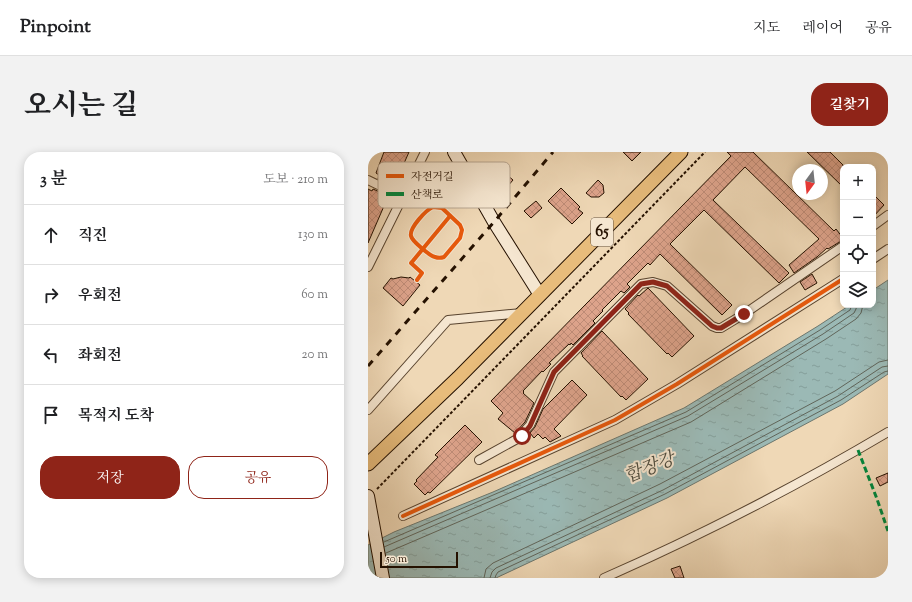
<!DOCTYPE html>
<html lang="ko">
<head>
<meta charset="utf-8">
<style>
  body { margin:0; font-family:"Sorts Mill Goudy","Noto Serif KR",serif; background:#f2f2f2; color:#202124 }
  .controls { position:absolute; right:12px; top:12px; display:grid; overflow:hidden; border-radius:8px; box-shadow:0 2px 10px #0003 }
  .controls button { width:36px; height:36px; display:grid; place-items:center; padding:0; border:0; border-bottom:1px solid #e0e0e0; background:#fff; color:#202124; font:20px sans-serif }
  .compass { position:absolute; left:424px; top:12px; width:36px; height:36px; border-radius:50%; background:#fff; box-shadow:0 2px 10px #0003; rotate:195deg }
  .scale { position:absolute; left:12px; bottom:10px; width:78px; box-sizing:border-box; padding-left:4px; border:2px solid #251100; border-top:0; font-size:11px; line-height:14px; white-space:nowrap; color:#251100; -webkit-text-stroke:3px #f5e6d0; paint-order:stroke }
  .stop { position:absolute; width:12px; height:12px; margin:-9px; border:3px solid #8f2418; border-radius:50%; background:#fff }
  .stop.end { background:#8f2418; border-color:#fff; box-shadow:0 1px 4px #0008 }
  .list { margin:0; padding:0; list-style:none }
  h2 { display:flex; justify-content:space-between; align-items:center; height:52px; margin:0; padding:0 16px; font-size:17px }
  h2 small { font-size:13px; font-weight:400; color:#757577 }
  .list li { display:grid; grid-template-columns:26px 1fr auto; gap:12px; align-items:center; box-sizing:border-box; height:60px; padding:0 16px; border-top:1px solid #e0e0e0 }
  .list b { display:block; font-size:15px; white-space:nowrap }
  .list em { font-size:13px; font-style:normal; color:#757577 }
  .actions { display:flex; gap:8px; padding:12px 16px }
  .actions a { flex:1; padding:9px 0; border:1px solid #8f2418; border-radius:16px; text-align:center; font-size:14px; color:#8f2418 }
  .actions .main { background:#8f2418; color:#fff }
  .icon { flex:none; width:22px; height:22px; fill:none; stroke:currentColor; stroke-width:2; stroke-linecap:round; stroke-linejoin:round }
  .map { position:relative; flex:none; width:520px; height:426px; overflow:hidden; border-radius:16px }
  header { display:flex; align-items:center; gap:24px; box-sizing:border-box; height:56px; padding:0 20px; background:#fff; border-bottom:1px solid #e0e0e0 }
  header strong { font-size:19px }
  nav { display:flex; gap:22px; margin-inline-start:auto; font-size:14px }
  .intro { display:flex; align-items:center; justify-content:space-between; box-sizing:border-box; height:96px; padding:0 24px }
  h1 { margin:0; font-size:28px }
  .button { padding:10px 18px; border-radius:16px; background:#8f2418; color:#fff; font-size:14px; font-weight:700 }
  main { display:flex; gap:24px; padding:0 24px }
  aside { flex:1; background:#fff; border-radius:16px; box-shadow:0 2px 10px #0003 }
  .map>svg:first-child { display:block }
  .water { fill:url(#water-ripples); stroke:#6c766d }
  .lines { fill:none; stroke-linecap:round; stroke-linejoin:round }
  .shore { stroke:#60655a; stroke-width:1 }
  .building { fill:url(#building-cross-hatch); stroke:#251100 }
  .street-casing { stroke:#58432e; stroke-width:10 }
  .secondary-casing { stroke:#251100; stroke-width:14 }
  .primary-casing { stroke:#251100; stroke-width:15 }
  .path { stroke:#251100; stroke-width:2; stroke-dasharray:3 2; stroke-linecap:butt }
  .street { stroke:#f5e6d0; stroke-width:8 }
  .secondary { stroke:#f5e6d0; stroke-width:12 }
  .primary { stroke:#e8bc7b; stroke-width:13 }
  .rail { stroke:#251100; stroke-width:3; stroke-dasharray:7 7; stroke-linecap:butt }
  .quiet { stroke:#00873e; stroke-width:3; stroke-dasharray:6 3; stroke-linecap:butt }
  .cycleway-casing { stroke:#f5e6d0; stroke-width:6 }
  .cycleway { stroke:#e8590c; stroke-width:4 }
  .route { stroke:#8f2418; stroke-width:5 }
  .labels { text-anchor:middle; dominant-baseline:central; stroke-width:4; stroke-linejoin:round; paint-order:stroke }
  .shield { fill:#f5e6d0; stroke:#63513e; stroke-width:1 }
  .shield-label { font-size:16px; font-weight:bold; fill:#251100 }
  .water-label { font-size:18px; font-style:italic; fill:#4e4c3f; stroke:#f5e6d0 }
  .key { fill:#f5e6d0; stroke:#b7a692; stroke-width:1 }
  .key-label { font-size:11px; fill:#251100 }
</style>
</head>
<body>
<header>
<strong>Pinpoint</strong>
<nav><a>지도</a><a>레이어</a><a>공유</a></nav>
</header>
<div class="intro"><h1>오시는 길</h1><a class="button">길찾기</a></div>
<main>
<aside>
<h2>3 분<small>도보 · 210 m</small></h2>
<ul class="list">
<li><svg class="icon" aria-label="ahead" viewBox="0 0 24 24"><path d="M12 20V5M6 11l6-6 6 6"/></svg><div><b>직진</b></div><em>130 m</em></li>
<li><svg class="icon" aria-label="right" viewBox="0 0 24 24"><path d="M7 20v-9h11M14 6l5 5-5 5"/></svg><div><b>우회전</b></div><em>60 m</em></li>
<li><svg class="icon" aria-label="left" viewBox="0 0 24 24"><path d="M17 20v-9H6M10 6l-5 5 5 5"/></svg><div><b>좌회전</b></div><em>20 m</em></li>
<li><svg class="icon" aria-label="arrive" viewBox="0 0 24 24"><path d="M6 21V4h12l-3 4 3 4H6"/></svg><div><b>목적지 도착</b></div></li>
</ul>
<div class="actions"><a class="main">저장</a><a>공유</a></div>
</aside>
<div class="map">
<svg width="520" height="426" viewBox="0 0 520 426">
  <defs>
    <pattern id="water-ripples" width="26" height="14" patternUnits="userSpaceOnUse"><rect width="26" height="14" fill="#9bb9b5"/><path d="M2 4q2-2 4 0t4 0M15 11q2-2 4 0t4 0" fill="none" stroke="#859e9a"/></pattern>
    <pattern id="building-cross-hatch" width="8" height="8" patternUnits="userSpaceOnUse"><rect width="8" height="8" fill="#dda38b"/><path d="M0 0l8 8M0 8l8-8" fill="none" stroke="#be8b76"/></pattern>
  </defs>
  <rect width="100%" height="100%" fill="#efd8b6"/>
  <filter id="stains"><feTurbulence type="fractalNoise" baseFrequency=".005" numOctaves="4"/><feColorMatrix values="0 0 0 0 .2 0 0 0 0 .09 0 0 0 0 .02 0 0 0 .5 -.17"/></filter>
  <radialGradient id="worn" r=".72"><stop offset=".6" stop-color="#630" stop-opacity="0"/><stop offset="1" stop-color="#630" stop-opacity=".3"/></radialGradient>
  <path class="water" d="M520 128V222L475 252 299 346 128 426H0V393L26 380 125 340 316 256 450 174 482 153H505V138Z"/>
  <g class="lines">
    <g class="shore">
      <path d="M16 390 318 260 452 178 482 158 484 153"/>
      <path d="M16 395 320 264 455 182 486 161 488 157 489 153"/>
      <path d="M18 401 323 270 458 187 488 167 493 161 495 153"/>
      <path d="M116 426 118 417 125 411 292 332 467 239 511 210 520 208"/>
      <path d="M122 426 124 420 128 416 295 338 470 244 514 215 520 214"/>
      <path d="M127 426 128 423 130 420 297 342 473 248 516 220 520 219"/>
    </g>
  </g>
  <g class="building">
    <path d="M16 0H41L30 25 28 24 26 29 20 26 18 31 10 27 11 23 8 21Z"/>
    <path d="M255 0H273L264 9Z"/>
    <path d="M359 0H385L466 79 468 77 475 86V88L460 97 459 96 449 105 426 121 421 113 451 87 377 15 345 48 421 121 411 131 336 58 302 92 364 153 354 163 292 102 282 113 280 111 259 132 262 135 256 141 253 139 234 158 235 159 225 169 227 171 205 193 203 191 202 193 201 192 181 211 183 212 175 220 174 219 155 239 156 240 155 241 166 251 157 270 147 281 130 267 135 261 123 249 363 4Z"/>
    <path d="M439 0H462L475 13V35Z"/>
    <path d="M126 12 145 28 139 35 120 19Z"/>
    <path d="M230 28 235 33 236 41 231 45H223L218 41Z"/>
    <path d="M193 36 212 55 210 57 215 61 204 72 180 49Z"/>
    <path d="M0 37 4 39 5 37 14 41 13 43 18 45 14 53 16 54 0 91Z"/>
    <path d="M505 42 516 53 505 65Z"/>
    <path d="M168 49 174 56 163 66 156 59Z"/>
    <path d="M444 122 449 131 437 138 432 130Z"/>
    <path d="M33 125 41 126 42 125 52 133 35 154 15 136 23 126 25 127Z"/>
    <path d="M280 136 326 184 304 205 300 201 299 202 260 162 261 161 257 157 270 143 271 144Z"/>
    <path d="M234 179 280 227 258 248 254 244 253 245 214 204H215L213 201Z"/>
    <path d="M204 228 219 243 186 277 193 284 182 290 177 285 175 287 170 282 166 286 162 281 167 275 175 257Z"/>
    <path d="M97 273 114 290 62 341 60 340 57 343 46 332 49 329 48 328 70 305 67 303Z"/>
    <path d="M520 321V330L512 334 508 326Z"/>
    <path d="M312 414 316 426H307L303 417Z"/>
  </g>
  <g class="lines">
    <defs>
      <g id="street">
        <path d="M0 28 35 45"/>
        <path d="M505 74 520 63"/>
        <path d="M505 107 520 97"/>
        <path d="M0 115 57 0"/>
        <path d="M0 258 80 168 154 161"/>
        <path d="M111 308 149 287 162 273 186 220 273 132 285 130 299 134 344 174 349 176H353L376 162 475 94"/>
        <path d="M35 364 247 268 309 232 475 127"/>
        <path d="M236 426C334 383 429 334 520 280"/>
      </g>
      <g id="secondary">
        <path d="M86 0 126 70 172 143"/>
        <path d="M0 344 15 426"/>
      </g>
      <path id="primary" d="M0 312 90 226 313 0"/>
    </defs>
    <use href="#street" class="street-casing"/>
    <use href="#secondary" class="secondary-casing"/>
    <use href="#primary" class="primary-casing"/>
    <path class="path" d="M9 337 337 0"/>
    <use href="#street" class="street"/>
    <use href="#secondary" class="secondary"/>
    <use href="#primary" class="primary"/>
    <path class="rail" d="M0 214 126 70 185 0"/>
    <path class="quiet" d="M490 298 509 347 520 379"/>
    <defs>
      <g id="cycleway">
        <path d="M65 55 74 56 92 73 94 78 92 86 76 105C73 106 70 106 67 105 62 104 44 89 43 84 41 76 58 58 65 55Z"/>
        <path d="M49 128 54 121 43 111 44 110 82 64"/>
        <path d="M35 364 247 268 309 232 475 127"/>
      </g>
    </defs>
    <use href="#cycleway" class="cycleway-casing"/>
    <use href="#cycleway" class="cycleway"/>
  </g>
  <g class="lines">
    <path class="route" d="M154 284 162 274 186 220 273 132 285 130 299 134 344 174 349 176H353L376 162"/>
  </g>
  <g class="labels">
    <rect class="shield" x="223" y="66" width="22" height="28" rx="3"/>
    <g class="shield-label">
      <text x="234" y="80">65</text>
    </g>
    <g class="water-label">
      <text transform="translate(282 317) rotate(-22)">합장강</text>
    </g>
  </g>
  <rect x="10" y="10" width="132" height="46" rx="6" class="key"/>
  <rect x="18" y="22" width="18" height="4" fill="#e8590c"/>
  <rect x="18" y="40" width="18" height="4" fill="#00873e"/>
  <g class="key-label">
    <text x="43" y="28">자전거길</text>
    <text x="43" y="46">산책로</text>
  </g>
  <rect width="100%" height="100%" filter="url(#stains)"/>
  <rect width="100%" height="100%" fill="url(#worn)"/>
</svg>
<div class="controls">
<button>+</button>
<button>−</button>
<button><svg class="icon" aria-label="locate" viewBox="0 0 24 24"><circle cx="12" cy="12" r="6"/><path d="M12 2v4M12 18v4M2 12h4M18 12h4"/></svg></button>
<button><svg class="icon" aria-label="layers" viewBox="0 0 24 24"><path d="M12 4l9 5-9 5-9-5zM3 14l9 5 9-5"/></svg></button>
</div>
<svg class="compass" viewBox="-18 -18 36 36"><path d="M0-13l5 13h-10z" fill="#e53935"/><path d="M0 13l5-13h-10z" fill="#757577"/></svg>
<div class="scale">50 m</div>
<div class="stop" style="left:154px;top:284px"></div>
<div class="stop end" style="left:376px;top:162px"></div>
</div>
</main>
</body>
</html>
